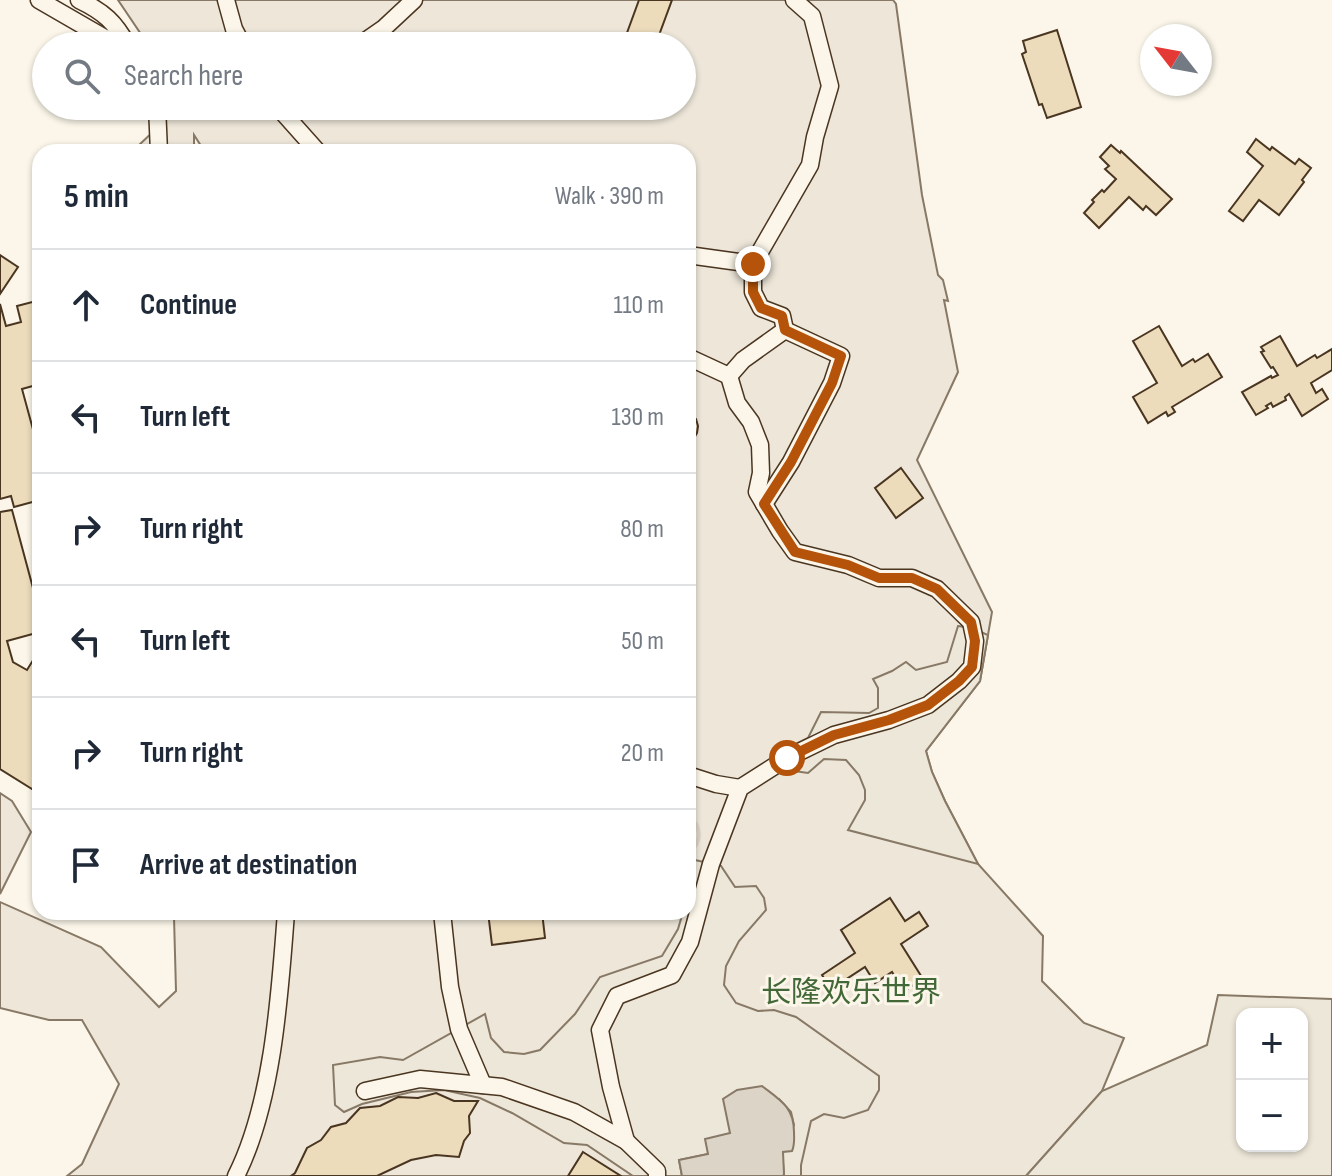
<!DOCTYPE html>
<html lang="en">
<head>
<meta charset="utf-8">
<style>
  body { margin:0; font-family:"Sofia Sans Condensed","Noto Sans SC",sans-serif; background:#f2f2f3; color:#1f2937 }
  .controls { position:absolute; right:24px; bottom:24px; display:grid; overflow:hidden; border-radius:16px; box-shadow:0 2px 6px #0004 }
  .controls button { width:72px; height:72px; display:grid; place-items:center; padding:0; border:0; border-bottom:2px solid #e0e1e3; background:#fff; color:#1f2937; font:40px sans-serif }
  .compass { position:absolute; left:1140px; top:24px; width:72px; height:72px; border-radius:50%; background:#fff; box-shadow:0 2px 6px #0004; rotate:301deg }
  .stop { position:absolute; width:24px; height:24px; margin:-18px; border:6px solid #b45309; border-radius:50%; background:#fff }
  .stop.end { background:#b45309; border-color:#fff; box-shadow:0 2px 8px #0008 }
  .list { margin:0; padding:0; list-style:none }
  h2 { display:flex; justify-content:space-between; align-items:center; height:104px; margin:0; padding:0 32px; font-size:34px }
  h2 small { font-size:26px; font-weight:400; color:#747a83 }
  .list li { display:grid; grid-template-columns:52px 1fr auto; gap:24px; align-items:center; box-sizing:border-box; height:112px; padding:0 32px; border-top:2px solid #e0e1e3 }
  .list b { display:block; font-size:30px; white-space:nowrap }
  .list em { font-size:26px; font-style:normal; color:#747a83 }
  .icon { flex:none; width:44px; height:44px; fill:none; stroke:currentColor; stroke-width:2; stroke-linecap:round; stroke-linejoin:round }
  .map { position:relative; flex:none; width:1332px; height:1176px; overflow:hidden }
  .search { position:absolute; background:#fff; box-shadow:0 2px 6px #0004; left:32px; top:32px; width:664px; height:88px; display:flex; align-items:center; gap:20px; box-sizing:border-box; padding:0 28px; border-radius:44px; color:#747a83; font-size:30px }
  .panel { position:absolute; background:#fff; box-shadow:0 2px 6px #0004; left:32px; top:144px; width:664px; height:776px; border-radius:24px }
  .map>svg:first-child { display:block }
  .green { fill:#ede6d9; stroke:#887966; stroke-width:2 }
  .parking { fill:#ede7d9; stroke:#887966; stroke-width:2; fill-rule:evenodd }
  .water { fill:#dcd4c6; stroke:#887966; stroke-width:2 }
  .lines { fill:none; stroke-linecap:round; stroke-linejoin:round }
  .stream { stroke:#dcd4c6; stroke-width:4 }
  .building { fill:#ecdcbc; stroke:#4a3520; stroke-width:2 }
  .minor-casing { stroke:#4a3520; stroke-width:19 }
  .minor { stroke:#fbf6e9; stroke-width:16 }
  .route { stroke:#b45309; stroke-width:10 }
  .labels { text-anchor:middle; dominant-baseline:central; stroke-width:6; stroke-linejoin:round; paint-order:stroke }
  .park-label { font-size:30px; fill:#436837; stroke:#fbf6e9 }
</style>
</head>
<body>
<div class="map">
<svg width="1332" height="1176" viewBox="0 0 1332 1176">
  <rect width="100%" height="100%" fill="#fbf6e9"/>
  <g class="green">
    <path d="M118 0H893L896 4 922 195 938 275 943 280 948 301 944 300 958 372 917 460 992 612 980 681 926 751 932 772 945 801 978 864 1043 936 1042 981 1084 1023 1124 1038 1102 1091 1026 1176H67L82 1164 119 1084 82 1020H49L0 1008V902L101 947 159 1007 176 991 174 917 223 912H688V152H205L194 135V152H137L138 146 175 111 173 106H682V46H149Z"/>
    <path d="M0 793 12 801 31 832 0 894Z"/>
  </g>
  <g class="parking">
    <path d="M958 626 972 628 988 635 980 681 926 751 932 772 945 801 978 864 848 830 865 800V790L859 775 846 760 824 759 808 773 794 771 777 753 808 738 821 712 869 713 878 708V688L873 679 892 671 906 662 916 670 947 662Z"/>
    <path d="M695 860 721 866 735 887 756 886 764 898 766 910 739 941 726 966 724 985 736 1003 758 1011 774 1010 796 1017 879 1076V1090L868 1110 844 1118 824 1114 811 1121 801 1165V1176H783L784 1174 782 1152 794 1125 791 1112 779 1099 730 1133 708 1154 679 1160 682 1176H633L587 1145 564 1143 512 1113 480 1098 444 1090 411 1092 362 1104 344 1112 335 1105 333 1065 380 1057 403 1060 485 1014 491 1038 504 1052 524 1054 540 1050 575 1014 600 977 662 956 678 929 683 912H688V891Z"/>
    <path d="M1218 995 1332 999V1176H1026L1102 1091 1207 1045ZM1242 1014H1302V1146H1242Z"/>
  </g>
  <path class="water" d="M762 1086C780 1100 794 1107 794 1132 794 1139 795 1144 792 1151L783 1152 784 1174 783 1176H682L679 1160 708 1154 705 1139 730 1133 723 1099 737 1090Z"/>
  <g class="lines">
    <path class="stream" d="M688 815C702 826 703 842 688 854"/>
  </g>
  <g class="building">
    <path d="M639 0H672L655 46H618L624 41Z"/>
    <path d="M1057 30 1081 107 1047 118 1042 104 1039 105 1022 54 1026 52 1023 41Z"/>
    <path d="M1256 139 1270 150 1272 147 1295 164 1299 159 1311 168 1302 180 1304 182 1279 215 1259 200 1243 221 1229 211 1263 166 1247 152Z"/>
    <path d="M1111 145 1120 153 1121 151 1172 199 1156 215 1146 206 1143 210 1129 197 1099 228 1084 213 1094 202 1092 200 1102 190 1104 192 1116 179 1105 169 1109 166 1100 157Z"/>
    <path d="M0 255 18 267 0 294Z"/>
    <path d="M40 300V384L22 389 37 444 40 443V500L14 507 11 496 0 499V304L6 326 21 322 17 306Z"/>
    <path d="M1159 326 1182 366 1193 359 1195 362 1208 354 1222 377 1172 407 1175 412 1168 416 1166 412 1148 423 1133 397 1157 383 1133 341Z"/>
    <path d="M1280 336 1297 366 1315 355 1317 358 1332 349V370L1311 383 1316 393 1322 389 1328 399 1302 416 1289 394 1285 397 1286 400 1273 407 1271 403 1266 406 1268 408 1256 415 1242 392 1271 376 1272 378 1278 375 1273 367 1271 368 1261 352 1264 351 1261 347Z"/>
    <path d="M688 412 696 419 698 426 697 433 693 440 688 443Z"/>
    <path d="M901 468 923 498 896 518 875 488Z"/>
    <path d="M12 510 40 614V632L7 641 13 662 27 670 40 649V794L0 769V512Z"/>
    <path d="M890 898 905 921 919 912 928 926 901 944 923 979 904 991 892 972 875 983 865 967 831 989 822 975 855 953 841 930Z"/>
    <path d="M488 912H542L545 938 492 945Z"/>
    <path d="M436 1093 454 1101H478L469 1116 470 1133 464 1141 459 1157 436 1155 411 1160 377 1176H291L295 1173 307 1148 321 1140 331 1127 346 1123 360 1108 380 1106 398 1097 418 1098Z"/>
    <path d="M583 1152 621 1176H568Z"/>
  </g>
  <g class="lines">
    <defs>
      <g id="minor">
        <path d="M39 0 103 37 128 46"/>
        <path d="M79 0C104 12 115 22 128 46"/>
        <path d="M226 0 234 29 243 46"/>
        <path d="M358 46 384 28 414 0"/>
        <path d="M157 106 159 152"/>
        <path d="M277 106 318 152"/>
        <path d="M688 255 753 264"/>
        <path d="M729 376 743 360 785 330 782 316 761 308 753 292V264L810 165 815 137 830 86 812 16 794 0"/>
        <path d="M764 504 791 462 832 383 841 356 785 330"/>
        <path d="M688 775 716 784 740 788"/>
        <path d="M442 912 450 987 459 1029 483 1085"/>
        <path d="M365 1091 420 1079 502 1087 574 1112 626 1141 657 1171V1176"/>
        <path d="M626 1141 611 1087 600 1030 617 996 672 975 690 942 711 864 740 788 787 758 834 735 889 720 928 705 959 681 972 667 975 641 971 622 937 589 912 578H879L848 565 795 552 780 531 757 492 761 473 760 445 751 422 737 403 729 376 688 357"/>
        <path d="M236 1176C273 1103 280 993 286 912"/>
      </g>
    </defs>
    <use href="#minor" class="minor-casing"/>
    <use href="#minor" class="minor"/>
  </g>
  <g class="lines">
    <path class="route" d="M753 264V292L761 308 782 316 785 330 841 356 832 383 791 462 764 504 795 552 848 565 879 578H912L937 589 971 622 975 641 972 667 959 681 928 705 889 720 834 735 787 758"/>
  </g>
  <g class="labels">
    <g class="park-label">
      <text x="851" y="993">长隆欢乐世界</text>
    </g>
  </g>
</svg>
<div class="controls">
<button>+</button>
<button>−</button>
</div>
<svg class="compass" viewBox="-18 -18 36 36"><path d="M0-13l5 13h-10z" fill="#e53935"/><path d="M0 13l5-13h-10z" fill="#747a83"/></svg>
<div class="stop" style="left:787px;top:758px"></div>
<div class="stop end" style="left:753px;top:264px"></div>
<div class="search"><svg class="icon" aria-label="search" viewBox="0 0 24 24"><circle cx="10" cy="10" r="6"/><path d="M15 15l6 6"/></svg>Search here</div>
<section class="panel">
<h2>5 min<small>Walk · 390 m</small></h2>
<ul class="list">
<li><svg class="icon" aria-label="ahead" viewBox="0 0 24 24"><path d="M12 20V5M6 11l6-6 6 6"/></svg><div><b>Continue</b></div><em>110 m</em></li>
<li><svg class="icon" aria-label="left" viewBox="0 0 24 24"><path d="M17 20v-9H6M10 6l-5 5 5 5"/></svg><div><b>Turn left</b></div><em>130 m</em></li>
<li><svg class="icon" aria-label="right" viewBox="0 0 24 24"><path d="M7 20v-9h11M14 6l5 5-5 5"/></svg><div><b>Turn right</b></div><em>80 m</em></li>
<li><svg class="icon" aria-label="left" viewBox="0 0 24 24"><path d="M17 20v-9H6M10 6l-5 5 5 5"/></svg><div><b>Turn left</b></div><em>50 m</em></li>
<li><svg class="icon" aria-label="right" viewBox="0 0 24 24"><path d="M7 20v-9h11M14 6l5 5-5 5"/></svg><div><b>Turn right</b></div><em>20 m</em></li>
<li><svg class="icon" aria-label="arrive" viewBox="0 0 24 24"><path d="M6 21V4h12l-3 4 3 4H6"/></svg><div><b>Arrive at destination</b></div></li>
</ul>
</section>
</div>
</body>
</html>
